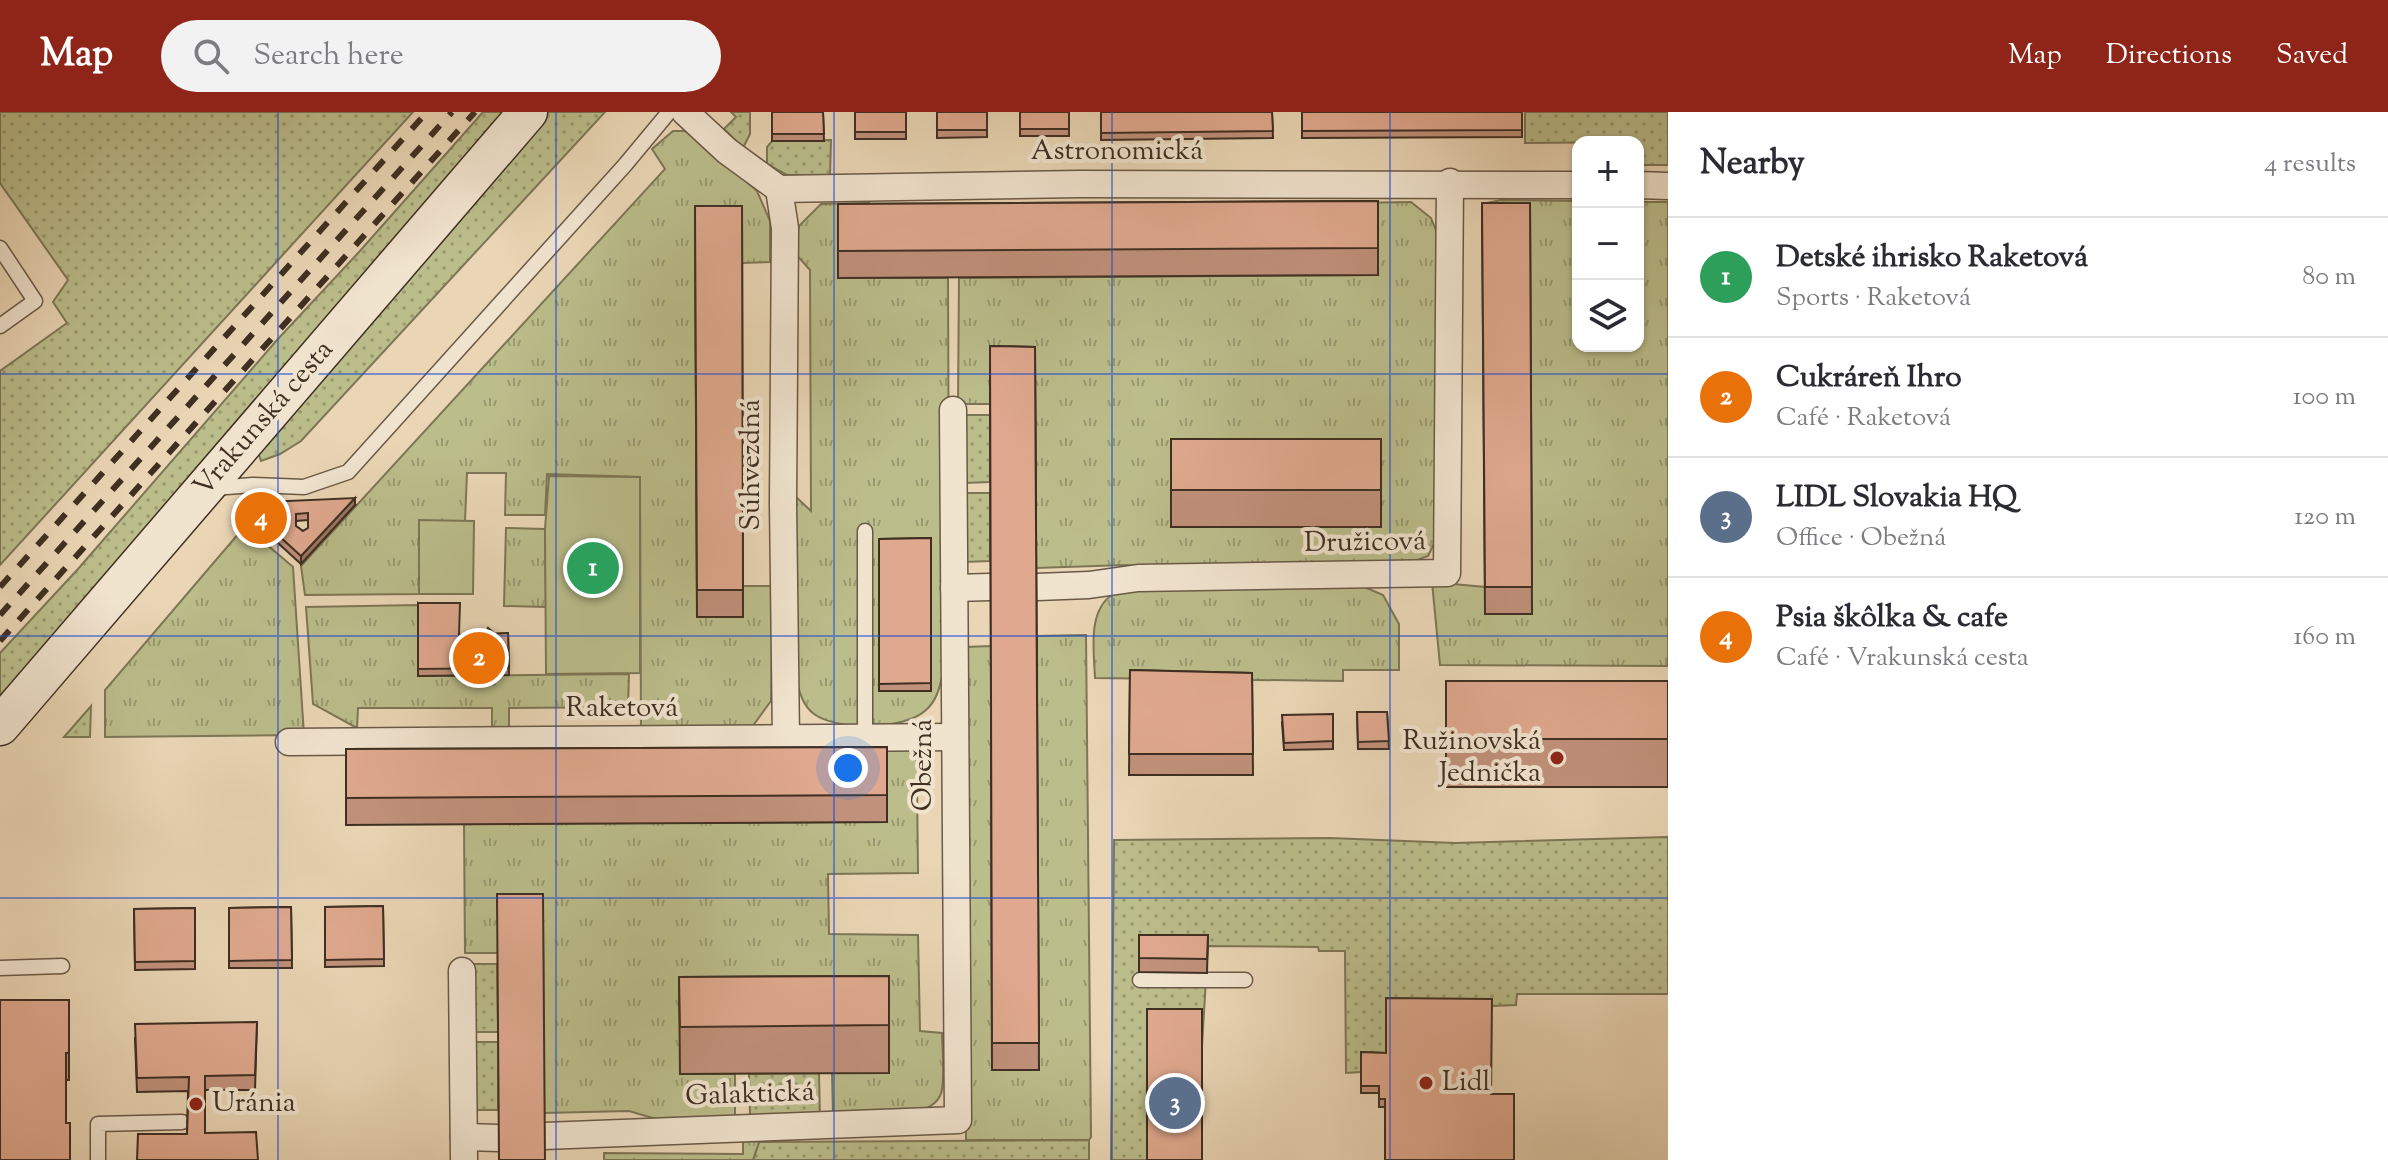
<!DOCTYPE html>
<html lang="en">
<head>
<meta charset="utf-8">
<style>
  body { margin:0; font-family:"Sorts Mill Goudy",serif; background:#f2f2f3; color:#2b2b33 }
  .controls { position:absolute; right:24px; top:24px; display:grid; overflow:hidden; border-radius:16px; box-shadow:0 2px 6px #0004 }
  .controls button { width:72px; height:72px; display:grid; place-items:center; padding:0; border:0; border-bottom:2px solid #e1e1e2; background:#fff; color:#2b2b33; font:40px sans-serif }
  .you { position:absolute; left:848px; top:656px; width:28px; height:28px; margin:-20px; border:6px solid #fff; border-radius:50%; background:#1a73e8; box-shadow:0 0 0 12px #1a73e833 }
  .badge { display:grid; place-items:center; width:52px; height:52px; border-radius:50%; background:#8f2418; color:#fff; font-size:26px; font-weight:700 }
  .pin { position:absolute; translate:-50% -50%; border:4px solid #fff; box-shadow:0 2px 8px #0006 }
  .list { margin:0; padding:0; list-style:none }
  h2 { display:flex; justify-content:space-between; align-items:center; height:104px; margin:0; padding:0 32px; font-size:34px }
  h2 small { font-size:26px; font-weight:400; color:#7c7c81 }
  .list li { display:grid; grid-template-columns:52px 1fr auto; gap:24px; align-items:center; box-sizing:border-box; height:120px; padding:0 32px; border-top:2px solid #e1e1e2 }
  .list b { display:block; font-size:30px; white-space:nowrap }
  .list p { margin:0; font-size:26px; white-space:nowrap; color:#7c7c81 }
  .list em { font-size:26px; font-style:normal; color:#7c7c81 }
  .icon { flex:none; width:44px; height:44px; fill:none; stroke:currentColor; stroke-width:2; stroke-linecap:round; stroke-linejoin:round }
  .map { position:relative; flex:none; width:1668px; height:1048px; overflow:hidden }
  header { display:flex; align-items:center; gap:48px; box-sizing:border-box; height:112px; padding:0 40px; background:#8f2418; color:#fff }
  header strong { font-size:38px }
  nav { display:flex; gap:44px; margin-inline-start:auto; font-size:28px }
  .search { width:560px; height:72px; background:#f2f2f3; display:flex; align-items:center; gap:20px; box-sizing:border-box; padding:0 28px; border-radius:44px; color:#7c7c81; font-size:30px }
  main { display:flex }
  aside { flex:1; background:#fff }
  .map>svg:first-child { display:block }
  .grass { fill:url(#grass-dots); stroke:#7d7656; stroke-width:2 }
  .park { fill:url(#park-tufts); stroke:#7d7656; stroke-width:2 }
  .pitch { fill:#bbbd8b; stroke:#7d7656; stroke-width:2 }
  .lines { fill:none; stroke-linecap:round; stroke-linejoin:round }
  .lane-casing { stroke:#6a5947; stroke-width:17 }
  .street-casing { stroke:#6a5947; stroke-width:29 }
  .secondary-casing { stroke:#3f2f22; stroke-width:41 }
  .lane { stroke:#f1e4cf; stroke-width:14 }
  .street { stroke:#f1e4cf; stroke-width:26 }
  .secondary { stroke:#f1e4cf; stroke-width:38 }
  .rail { stroke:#3f2f22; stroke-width:6; stroke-dasharray:14 14; stroke-linecap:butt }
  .wall { fill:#c1917b; stroke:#3f2f22; stroke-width:2; fill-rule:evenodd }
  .shaded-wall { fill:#9d7664; stroke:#3f2f22; stroke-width:2 }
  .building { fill:#e0a98f; stroke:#3f2f22; stroke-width:2; fill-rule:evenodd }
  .grid { fill:none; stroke:#1d4ed8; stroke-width:2; stroke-opacity:0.55 }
  .poi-dot { fill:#8f2418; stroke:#f1e4cf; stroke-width:3 }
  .labels { text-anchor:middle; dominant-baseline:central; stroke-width:8; stroke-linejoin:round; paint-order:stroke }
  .street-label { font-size:28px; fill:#3f2f22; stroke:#f1e4cf }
  .poi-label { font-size:28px; fill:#3f2f22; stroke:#f1e4cf; text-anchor:start }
</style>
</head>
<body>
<header>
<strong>Map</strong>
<div class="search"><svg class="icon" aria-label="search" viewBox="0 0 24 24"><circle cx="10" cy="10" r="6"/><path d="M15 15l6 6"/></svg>Search here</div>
<nav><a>Map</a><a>Directions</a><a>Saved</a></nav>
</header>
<main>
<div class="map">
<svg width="1668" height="1048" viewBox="0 0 1668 1048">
  <defs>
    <pattern id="grass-dots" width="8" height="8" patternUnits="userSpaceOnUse" patternTransform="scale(2)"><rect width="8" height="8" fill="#bbbd8b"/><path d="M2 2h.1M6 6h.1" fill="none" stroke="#999a71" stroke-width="1.8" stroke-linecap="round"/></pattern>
    <pattern id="park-tufts" width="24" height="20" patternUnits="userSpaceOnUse" patternTransform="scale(2)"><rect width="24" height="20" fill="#bbbd8b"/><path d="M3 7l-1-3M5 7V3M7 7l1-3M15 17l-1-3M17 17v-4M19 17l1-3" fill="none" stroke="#999a71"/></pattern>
  </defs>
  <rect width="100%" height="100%" fill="#ead6b5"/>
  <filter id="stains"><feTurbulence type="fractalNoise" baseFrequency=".0025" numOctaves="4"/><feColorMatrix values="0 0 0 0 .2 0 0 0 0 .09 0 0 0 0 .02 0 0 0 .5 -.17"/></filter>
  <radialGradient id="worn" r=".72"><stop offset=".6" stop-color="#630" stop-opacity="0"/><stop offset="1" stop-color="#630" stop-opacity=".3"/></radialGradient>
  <g class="grass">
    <path d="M0 0H413L0 453V259L67 211 53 190 68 168 0 71Z"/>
    <path d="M483 0H506L0 594V541L78 457 277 228 359 140Z"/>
    <path d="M545 0H605L301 329 280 342 261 349 257 337Z"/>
    <path d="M731 0H750V22L743 36 724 17 736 5Z"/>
    <path d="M1525 0H1668V53H1638V30L1525 31Z"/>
    <path d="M831 28 830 63H787L767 52V35L772 29Z"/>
    <path d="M964 303H990V370L964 371Z"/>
    <path d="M964 381H990V449L964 450Z"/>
    <path d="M91 594 90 625H64Z"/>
    <path d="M1668 725V882H1517L1516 893 1492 894 1386 948H1361V960L1346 961 1345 839H1319L1318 835 1208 834 1202 934 1147 1048H1111L1114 728 1330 726 1455 731Z"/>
    <path d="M471 852H497L498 920H470Z"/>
    <rect x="471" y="930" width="27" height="68"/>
    <path d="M819 961 820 1004H750L749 962Z"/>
    <path d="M1089 1028V1048H753L759 1030Z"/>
  </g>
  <g class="park">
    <path d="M673 19H685L696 25 757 79 770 109V150L742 151 695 121 697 505H742L743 474H773L771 589 752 615 641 622 640 365 547 362 545 403H505L506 361H467L465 409H419V482L305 483 301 454 665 57 652 37Z"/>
    <path d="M1501 88 1578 89V234H1638V90H1668V554L1440 553 1432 470 1485 475V502H1532L1482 118V92Z"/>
    <path d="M1411 90 1431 106 1443 136V414L1428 444 1397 456 1169 457 1126 453 1036 456 1035 262H990V292H958L959 166 1378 163 1349 91Z"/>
    <path d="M869 91V119L839 166H948L949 424 942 565C939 578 936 589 926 598 905 618 837 619 814 602 802 593 799 578 795 564L794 383 811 399 810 158 794 140 799 114 821 92Z"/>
    <path d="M245 414 293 455 304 623 105 625V578Z"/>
    <path d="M506 416 545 417 546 495 504 494Z"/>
    <path d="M1355 471 1383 483 1399 512V558H1343V569L1095 566C1094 539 1087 499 1113 482 1120 478 1130 476 1137 473Z"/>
    <path d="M419 493V564L629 562 628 595 509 596V616H492V596H358L357 616 313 592 306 495Z"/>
    <path d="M1086 523 1091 1025 1089 1028H966L965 535 991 534 992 958H1038L1037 524Z"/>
    <path d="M858 635 920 637 921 662 917 670 918 761 828 762 829 822 918 823 920 919 942 921C942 935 946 973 940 984 927 1011 858 1003 833 1003L832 961H889L680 913V962H735V1004L656 1007 629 999 544 1001 543 809 497 841H465L464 712 887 710Z"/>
    <path d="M743 1027 759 1030 753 1048H604V1041L743 1042Z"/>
  </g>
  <g class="pitch">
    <path d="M549 364 640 365V561L546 562 545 417Z"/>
    <path d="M419 408 474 409 473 482H419Z"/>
  </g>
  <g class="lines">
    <defs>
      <g id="lane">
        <path d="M0 136 35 189 0 214"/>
        <path d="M214 376 253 373 304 375 348 360 625 53 669 0"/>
        <path d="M865 627V419"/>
        <path d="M0 856 62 854"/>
        <path d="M1140 868H1245"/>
        <path d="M98 1048V1012L182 1010"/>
      </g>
      <g id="street">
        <path d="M685 0 727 39 779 77 1080 72 1578 73"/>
        <path d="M1638 73 1668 74"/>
        <path d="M779 77 785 116 783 391 786 628"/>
        <path d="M1037 475 1089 473 1138 466 1447 461 1450 70"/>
        <path d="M954 476 990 475"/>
        <path d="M289 630 955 625"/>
        <path d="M462 859 464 1048"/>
        <path d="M544 1024 958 1008 953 298"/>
        <path d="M464 1025 499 1026"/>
      </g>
      <path id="secondary" d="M0 614 528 0"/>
    </defs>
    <use href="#lane" class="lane-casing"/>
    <use href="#street" class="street-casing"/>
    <use href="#secondary" class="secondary-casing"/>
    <use href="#lane" class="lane"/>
    <use href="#street" class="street"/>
    <use href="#secondary" class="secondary"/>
    <g class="rail">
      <path d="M0 475 427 0"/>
      <path d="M0 503 452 0"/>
      <path d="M0 529 475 0"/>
    </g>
  </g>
  <g class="wall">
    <path d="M772 0H823L824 29H772Z"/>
    <rect x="855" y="0" width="51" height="27"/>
    <path d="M937 0H987V25L937 26Z"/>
    <rect x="1020" y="0" width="49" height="24"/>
    <path d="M1101 0H1272L1273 26 1101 28Z"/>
    <path d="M1302 0H1522V25L1302 26Z"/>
    <path d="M1378 89V163L838 166V92Z"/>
    <path d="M1482 91H1530L1532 502H1485Z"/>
    <path d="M695 94H742L743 505H697Z"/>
    <path d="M990 234 1035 235 1039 958H992Z"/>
    <rect x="1171" y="327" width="210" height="88"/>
    <path d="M243 391 355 393 301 452 243 399ZM308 408V416L303 419 296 414V409Z"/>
    <path d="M931 426V579H879V427Z"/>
    <path d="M418 491 459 523 508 521 509 563 418 564Z"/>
    <path d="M1130 558 1252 561 1253 663H1129Z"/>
    <rect x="1446" y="569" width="222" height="106"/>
    <path d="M1357 600H1387L1389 637H1358Z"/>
    <path d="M1333 602V637L1284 638 1282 610Z"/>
    <path d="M887 635V710L346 713V637Z"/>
    <path d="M383 794 384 854 325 855V795Z"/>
    <path d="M291 795 292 856H229V796Z"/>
    <path d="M195 796V857L135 858 134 797Z"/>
    <path d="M1139 823H1208L1207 861 1139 860Z"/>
    <path d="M889 864V961L680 962 679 865Z"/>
    <path d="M69 888V968H66V1011L0 1048Z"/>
    <path d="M257 910 255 978H205L187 1022 188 979 137 980 135 926Z"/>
    <path d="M1361 940 1386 941 1385 995H1379V981H1361Z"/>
  </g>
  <path class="shaded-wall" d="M355 386V393L301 452V444Z"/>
  <g class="building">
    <path d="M772 0H823L824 22H772Z"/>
    <rect x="855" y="0" width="51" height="20"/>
    <rect x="937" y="0" width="50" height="18"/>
    <rect x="1020" y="0" width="49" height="17"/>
    <path d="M1101 0H1272L1273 19 1101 21Z"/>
    <path d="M1302 0H1522V18L1302 19Z"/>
    <path d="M1378 89V136L838 139V92Z"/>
    <path d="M1482 91H1530L1532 475H1485Z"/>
    <path d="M695 94H742L743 478H697Z"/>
    <path d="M990 234 1035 235 1039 931H992Z"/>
    <rect x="1171" y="327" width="210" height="51"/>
    <path d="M355 386 301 444 243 391ZM308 401V416L303 419 296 414V402Z"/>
    <path d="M931 426V571L879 572V427Z"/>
    <path d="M418 491H460L459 523H485L488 516 495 522 508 521 509 556 418 557Z"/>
    <path d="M1130 558 1252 561 1253 642H1129Z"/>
    <rect x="1446" y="569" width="222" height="58"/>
    <path d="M1357 600H1387L1389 629 1358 630Z"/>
    <path d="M1333 602V629L1284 631 1282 603Z"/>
    <path d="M887 635V683L346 686V637Z"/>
    <path d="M497 782H543L545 1048H499Z"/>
    <path d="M383 794 384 847 325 848V795Z"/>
    <path d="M291 795 292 848 229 849V796Z"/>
    <path d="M195 796V849L135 850 134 797Z"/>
    <path d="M1139 823H1208L1207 847 1139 846Z"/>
    <path d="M889 864V913L680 915 679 865Z"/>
    <path d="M1386 886 1492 887 1491 982H1514V1048H1385V987H1379V974H1361V940L1386 941Z"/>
    <path d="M0 888H69V941H66V1011H70V1048H0Z"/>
    <rect x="1147" y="897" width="55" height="151"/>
    <path d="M257 910 255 963 205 964V1021L256 1020 258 1048H137L138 1022H187L189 965 137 966 135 912Z"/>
  </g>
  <path class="grid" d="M278 0V1048M556 0V1048M834 0V1048M1112 0V1048M1390 0V1048M0 262H1668M0 524H1668M0 786H1668"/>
  <g class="poi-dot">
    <circle cx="1557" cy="646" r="8"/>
    <circle cx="1426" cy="971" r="8"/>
    <circle cx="196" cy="992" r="8"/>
  </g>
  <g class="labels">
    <g class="street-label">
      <text x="1117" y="40">Astronomická</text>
      <text transform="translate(264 307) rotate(-49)">Vrakunská cesta</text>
      <text transform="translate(752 353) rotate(-90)">Súhvezdná</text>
      <text transform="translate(1365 431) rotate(-1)">Družicová</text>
      <text x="622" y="597">Raketová</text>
      <text transform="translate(924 653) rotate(-90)">Obežná</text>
      <text transform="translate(750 983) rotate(-2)">Galaktická</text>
    </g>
    <g class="poi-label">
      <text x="1541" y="630" text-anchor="end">Ružinovská<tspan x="1541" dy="32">Jednička</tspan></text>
      <text x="1442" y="971">Lidl</text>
      <text x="212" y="992">Uránia</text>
    </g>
  </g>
  <rect width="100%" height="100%" filter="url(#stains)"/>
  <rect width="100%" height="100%" fill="url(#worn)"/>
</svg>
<div class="controls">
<button>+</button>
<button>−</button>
<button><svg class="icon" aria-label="layers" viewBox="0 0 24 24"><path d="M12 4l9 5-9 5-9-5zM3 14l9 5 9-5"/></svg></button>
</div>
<div class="you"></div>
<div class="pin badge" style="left:593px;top:456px;background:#2e9e5b">1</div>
<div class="pin badge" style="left:479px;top:546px;background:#e8710a">2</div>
<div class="pin badge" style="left:1175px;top:991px;background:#5c6f8a">3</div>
<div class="pin badge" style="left:261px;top:406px;background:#e8710a">4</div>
</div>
<aside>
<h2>Nearby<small>4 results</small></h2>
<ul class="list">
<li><span class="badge" style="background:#2e9e5b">1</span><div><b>Detské ihrisko Raketová</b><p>Sports · Raketová</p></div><em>80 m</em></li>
<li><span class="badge" style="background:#e8710a">2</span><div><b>Cukráreň Ihro</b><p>Café · Raketová</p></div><em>100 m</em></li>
<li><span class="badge" style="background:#5c6f8a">3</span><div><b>LIDL Slovakia HQ</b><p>Office · Obežná</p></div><em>120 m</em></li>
<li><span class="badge" style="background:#e8710a">4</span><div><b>Psia škôlka &amp; cafe</b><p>Café · Vrakunská cesta</p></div><em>160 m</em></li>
</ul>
</aside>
</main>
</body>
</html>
